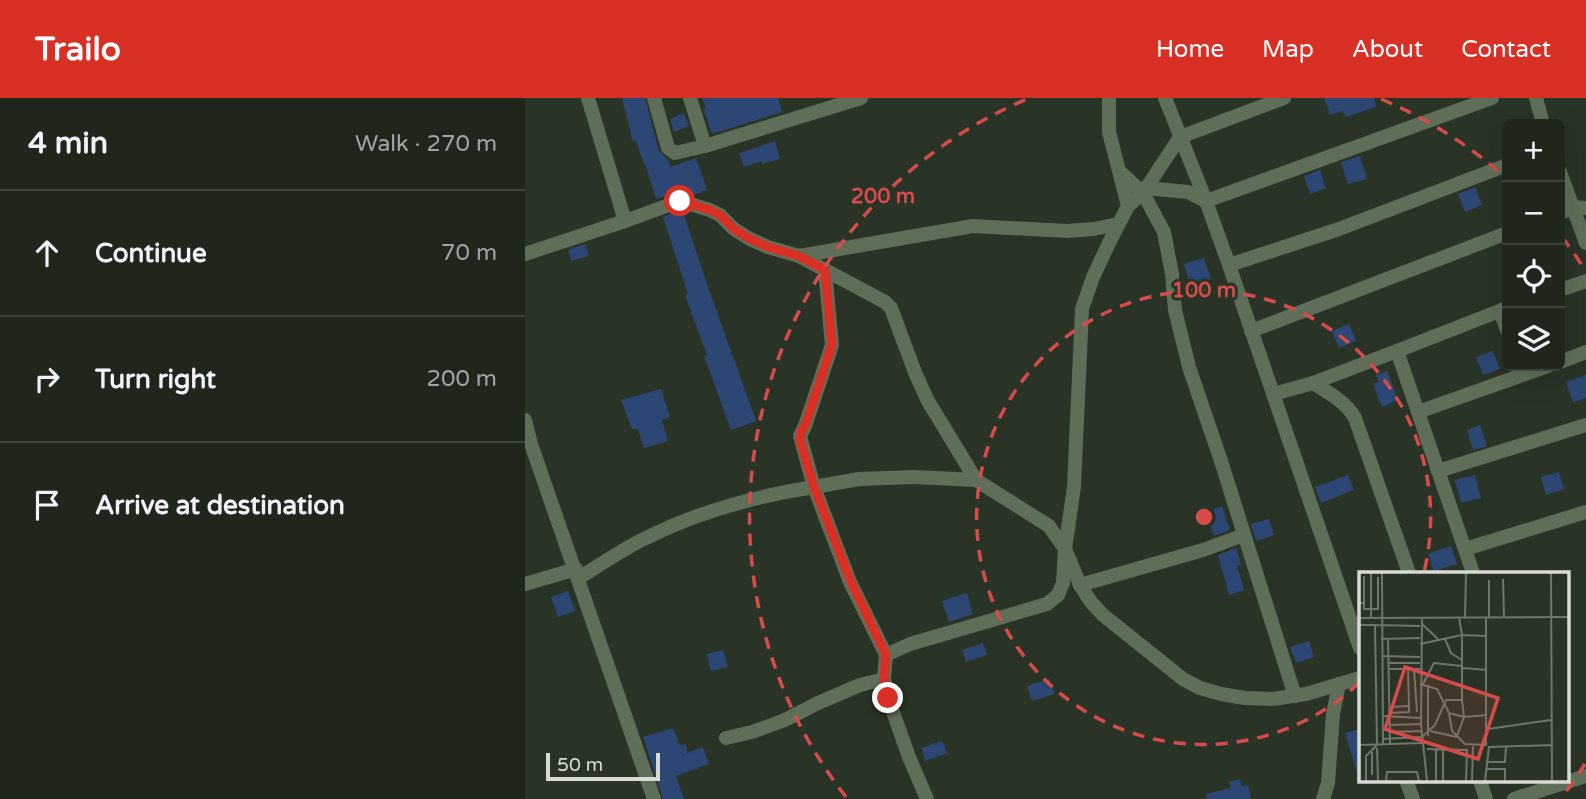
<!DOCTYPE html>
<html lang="en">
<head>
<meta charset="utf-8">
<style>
  body { margin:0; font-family:"Varela Round",sans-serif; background:#272e25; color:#f1f3f6 }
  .controls { position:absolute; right:21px; top:21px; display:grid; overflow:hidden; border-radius:10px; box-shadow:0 7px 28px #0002 }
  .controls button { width:63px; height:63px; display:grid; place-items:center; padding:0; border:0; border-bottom:2px solid #3c433b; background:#1f261c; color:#f1f3f6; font:35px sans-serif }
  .scale { position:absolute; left:21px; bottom:18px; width:114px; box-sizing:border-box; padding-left:7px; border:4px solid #d6dcd4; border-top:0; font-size:19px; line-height:24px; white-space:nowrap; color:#d6dcd4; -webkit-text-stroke:5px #293326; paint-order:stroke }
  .stop { position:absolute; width:21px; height:21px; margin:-16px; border:5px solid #d93025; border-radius:50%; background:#fff }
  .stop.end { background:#d93025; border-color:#fff; box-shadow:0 2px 7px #0008 }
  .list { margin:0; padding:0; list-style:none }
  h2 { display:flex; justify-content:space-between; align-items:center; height:91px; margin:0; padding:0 28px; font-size:30px }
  h2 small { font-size:23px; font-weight:400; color:#a1a5a3 }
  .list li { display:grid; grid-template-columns:46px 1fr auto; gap:21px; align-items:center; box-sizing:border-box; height:126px; padding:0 28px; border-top:2px solid #3c433b }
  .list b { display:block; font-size:26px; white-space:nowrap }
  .list em { font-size:23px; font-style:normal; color:#a1a5a3 }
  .icon { flex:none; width:38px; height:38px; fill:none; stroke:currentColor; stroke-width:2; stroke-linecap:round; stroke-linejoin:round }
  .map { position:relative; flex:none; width:1061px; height:701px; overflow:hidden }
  header { display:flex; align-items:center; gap:42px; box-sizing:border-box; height:98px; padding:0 35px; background:#d93025; color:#fff }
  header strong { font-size:33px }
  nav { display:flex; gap:38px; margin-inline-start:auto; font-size:24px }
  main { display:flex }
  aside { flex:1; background:#1f261c }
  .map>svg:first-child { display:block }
  .building { fill:#2d4775 }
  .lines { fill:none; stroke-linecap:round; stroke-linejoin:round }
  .minor { stroke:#5f6e59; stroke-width:14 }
  .route { stroke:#d93025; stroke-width:9 }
  .ring { fill:none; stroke:#d64c4a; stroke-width:3.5; stroke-dasharray:12 9 }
  .inset-road { fill:none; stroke:#6e776c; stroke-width:2 }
  .view { fill:#d64c4a; fill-opacity:0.15; stroke:#d64c4a; stroke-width:3.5 }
  .inset-edge { fill:none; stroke:#d6dcd4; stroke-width:3.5 }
  .centre { fill:#d64c4a; stroke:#293326; stroke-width:3.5 }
  .ring-label { font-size:21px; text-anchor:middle; font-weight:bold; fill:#d64c4a; stroke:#293326; stroke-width:6; stroke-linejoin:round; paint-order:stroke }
</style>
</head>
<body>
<header>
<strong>Trailo</strong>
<nav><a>Home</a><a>Map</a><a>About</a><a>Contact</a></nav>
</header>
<main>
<aside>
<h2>4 min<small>Walk · 270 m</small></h2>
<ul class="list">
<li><svg class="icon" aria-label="ahead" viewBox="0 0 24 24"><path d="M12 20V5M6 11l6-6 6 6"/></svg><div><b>Continue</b></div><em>70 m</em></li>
<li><svg class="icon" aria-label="right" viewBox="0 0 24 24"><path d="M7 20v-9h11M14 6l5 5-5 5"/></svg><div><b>Turn right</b></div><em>200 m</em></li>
<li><svg class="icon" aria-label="arrive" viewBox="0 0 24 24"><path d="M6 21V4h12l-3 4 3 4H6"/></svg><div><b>Arrive at destination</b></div></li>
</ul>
</aside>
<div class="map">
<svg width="1061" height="701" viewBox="0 0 1061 701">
  <rect width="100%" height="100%" fill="#293326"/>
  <g class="building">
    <path d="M97 0H120L134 53 143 62 146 69 171 60 182 92 169 97 153 94 131 101 120 66H119L111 43 108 44Z"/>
    <path d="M177 0H253L257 14 187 36 178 10H181Z"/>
    <path d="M799 0H849L851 9 821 19 818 13 805 17Z"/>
    <path d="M159 15 164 28 149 34 145 21Z"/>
    <path d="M250 43 255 61 237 66V63L219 69 214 55Z"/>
    <path d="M835 58 842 81 823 86 816 64Z"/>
    <path d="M795 72 801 90 785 96 779 78Z"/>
    <path d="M950 89 957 107 940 114 933 96Z"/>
    <path d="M155 113 158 114 183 189 231 323 206 332 179 258 182 257 160 197 163 196 138 119Z"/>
    <path d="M60 146 64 158 46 163 43 152Z"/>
    <path d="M679 160 686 181 665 187 659 166Z"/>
    <path d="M824 226 831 243 814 250 807 233Z"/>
    <path d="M968 253 975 271 958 277 951 259Z"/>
    <path d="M862 273 873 302 857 309 848 286 854 284 851 277Z"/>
    <path d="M1061 277V300L1048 304 1041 284Z"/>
    <path d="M136 291 145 319 137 322 143 343 119 350 113 331H107L96 302Z"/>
    <path d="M955 327 962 348 948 352 942 332Z"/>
    <path d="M1034 374 1039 391 1021 397 1016 379Z"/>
    <path d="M823 377 829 392 796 405 790 389Z"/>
    <path d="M950 377 956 400 936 405 930 382Z"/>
    <path d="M697 408 705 432 689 438 681 414Z"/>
    <path d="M744 421 749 437 731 443 726 426Z"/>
    <path d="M926 448 932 466 909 473 903 456Z"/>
    <path d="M711 450 716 467 712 468 719 492 704 497 693 457Z"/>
    <path d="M43 493 50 513 33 519 26 499Z"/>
    <path d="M442 495 448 516 424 524 417 503Z"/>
    <path d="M784 543 789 559 771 565 765 549Z"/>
    <path d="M458 545 462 557 441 564 437 552Z"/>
    <path d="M198 552 203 569 186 573 182 556Z"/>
    <path d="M524 581 529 596 507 603 502 588Z"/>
    <path d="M148 630 155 647 161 646 162 655 178 649 184 666 151 678 159 701H138L118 639Z"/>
    <path d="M835 631V675H832L820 635Z"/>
    <path d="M417 643 422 655 400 663 396 650Z"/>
    <path d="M715 681 717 688 723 687 726 701H682L681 696 706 690 704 684Z"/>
  </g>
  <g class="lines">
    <g class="minor">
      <path d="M63 0 100 123"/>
      <path d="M129 0 143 50 150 55 180 48 336 0"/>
      <path d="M165 0 180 48"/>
      <path d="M584 0V34L603 108"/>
      <path d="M640 0 681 103 704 167 835 550"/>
      <path d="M1011 0 1018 26"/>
      <path d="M1035 74 1061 145"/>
      <path d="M596 75 618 95 639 134 647 176 650 212 664 269 696 363 770 598"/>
      <path d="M621 90 663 94 681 103 967 0"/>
      <path d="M1035 115 1049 109 1061 110"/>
      <path d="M0 156 100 123 155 103 185 112 195 117 209 131 225 141 243 149 274 158 360 204 366 210 391 277 403 303 451 382 524 428 540 451 555 487 566 504 578 517 658 581 675 590 696 596 720 600 748 601 781 596 835 580"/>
      <path d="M274 158 448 128 542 133 569 131 593 126"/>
      <path d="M704 167 814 131 982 67"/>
      <path d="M300 172 307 247 280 328 275 338 289 389 334 381 389 379 451 382"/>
      <path d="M1035 192 1061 183"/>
      <path d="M982 210 872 253 893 314 1023 268"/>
      <path d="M975 213 982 232"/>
      <path d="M726 233 982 135"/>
      <path d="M1035 264 1061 254"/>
      <path d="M788 285C804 295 821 304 830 320L884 475"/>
      <path d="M749 296 788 285 872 253"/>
      <path d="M893 314 948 475"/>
      <path d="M0 322 6 346 129 701"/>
      <path d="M913 373 1061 327"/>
      <path d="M940 451 1061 414"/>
      <path d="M54 480C75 467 96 452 119 441 172 414 231 398 289 389L325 484 361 557 359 581 363 600 384 659 402 701"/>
      <path d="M0 486 51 471"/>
      <path d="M555 487 678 452 719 437"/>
      <path d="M361 557 385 546 522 506 533 497 538 485 540 451 549 389 557 211 568 179 583 147 603 108 618 95 655 39 759 0"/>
      <path d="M201 640 227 634 260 622 293 605 335 587 359 581"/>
      <path d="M881 682 888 701"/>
      <path d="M955 682 961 701"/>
      <path d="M798 701 803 685 808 616 814 586"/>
      <path d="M989 701 1061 678"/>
    </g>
  </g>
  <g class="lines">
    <path class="route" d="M155 103 185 112 195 117 209 131 225 141 243 149 274 158 300 172 307 247 280 328 276 334 275 342 289 389 326 484 361 557 359 581 363 600"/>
  </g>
  <g class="ring">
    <path d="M834 585A227 227 0 1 1 899 474"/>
    <path d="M1060 666A454 454 0 0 1 1037 699M321 699A454 454 0 0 1 502 1M856 1A454 454 0 0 1 980 79M1037 139A454 454 0 0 1 1060 172"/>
  </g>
  <g transform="translate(834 474)">
    <rect width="210" height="210" fill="#293326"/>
    <path class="inset-road" d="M23 1 24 172M192 1 193 209M144 7 145 45M0 31H5V37H19V5M5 31V4M0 46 210 45M12 46V1M63 46 62 152 68 209M106 46 107 1M130 46V8M63 52 79 67M0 53H16L18 173 7 184V209M16 53 61 54M127 64 103 63V128L105 145 128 143M29 66 31 172M22 67 61 66M86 67 92 81 103 88M61 72 103 63 100 46M23 84 61 85M29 91H61M104 96 128 98M30 97H61M49 97 50 134M55 97 58 140M61 112 78 117 90 141 93 159 106 172 127 173V46M64 112 75 91 103 94M69 113V164M30 135 50 134V140L30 141M90 141 105 145 98 164M23 144 62 146M30 153 62 152M129 157 192 148M71 159 98 165M30 160 63 159M24 167 63 165 76 153 87 128H103M0 173 63 171M18 176 19 209M68 177 108 178 107 209M77 177V209M84 178V209M13 180V203M129 190H146L147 175M127 197H146V209M27 209 28 200H58L60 209M113 209 114 174M126 209 130 175 193 173"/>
    <path class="view" d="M46 95 139 126 119 187 26 157Z"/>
    <rect width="210" height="210" class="inset-edge"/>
  </g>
  <circle cx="679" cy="419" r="10" class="centre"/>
  <g class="ring-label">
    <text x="358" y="105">200 m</text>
    <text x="679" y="199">100 m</text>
  </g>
</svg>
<div class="controls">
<button>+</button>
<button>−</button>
<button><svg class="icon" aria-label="locate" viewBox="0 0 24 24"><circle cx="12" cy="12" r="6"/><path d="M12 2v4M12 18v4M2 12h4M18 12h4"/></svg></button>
<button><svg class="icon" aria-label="layers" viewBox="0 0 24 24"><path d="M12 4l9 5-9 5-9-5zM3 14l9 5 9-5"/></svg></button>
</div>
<div class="scale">50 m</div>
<div class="stop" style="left:155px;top:103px"></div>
<div class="stop end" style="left:363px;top:600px"></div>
</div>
</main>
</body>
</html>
